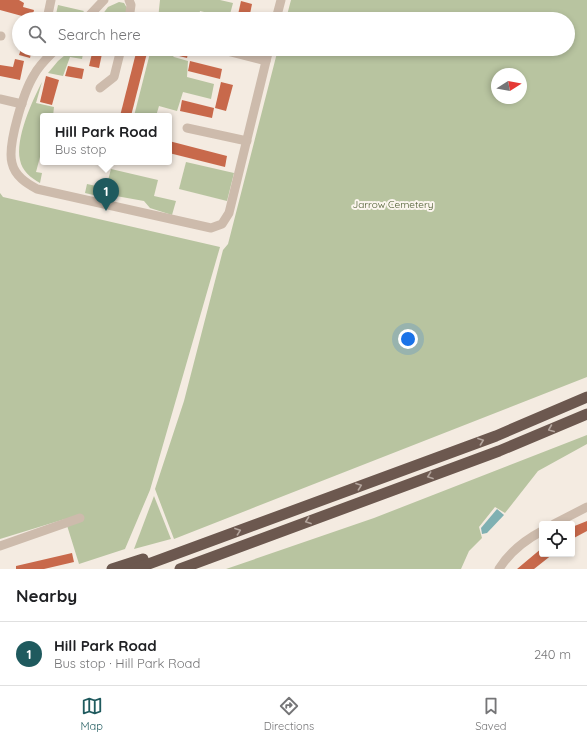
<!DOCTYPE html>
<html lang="en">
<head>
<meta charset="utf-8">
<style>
  body { margin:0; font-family:Quicksand,sans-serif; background:#f6f6f6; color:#202124 }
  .controls { position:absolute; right:12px; bottom:12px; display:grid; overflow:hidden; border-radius:4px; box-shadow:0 2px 6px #0003 }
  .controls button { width:36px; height:36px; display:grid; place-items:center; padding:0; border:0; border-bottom:1px solid #e0e0e0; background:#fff; color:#202124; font:20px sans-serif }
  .compass { position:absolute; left:491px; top:68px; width:36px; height:36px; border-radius:50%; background:#fff; box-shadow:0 2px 6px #0003; rotate:79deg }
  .you { position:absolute; left:408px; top:339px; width:14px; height:14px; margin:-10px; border:3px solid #fff; border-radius:50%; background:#1a73e8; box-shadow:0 0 0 6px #1a73e833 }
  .badge { display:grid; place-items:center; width:26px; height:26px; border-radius:50%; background:#1f5a5e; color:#fff; font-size:13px; font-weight:700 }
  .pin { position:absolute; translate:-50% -33px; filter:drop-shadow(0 1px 2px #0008) }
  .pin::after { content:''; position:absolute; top:21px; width:14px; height:12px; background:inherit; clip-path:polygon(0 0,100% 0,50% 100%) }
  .popup { position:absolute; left:40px; top:113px; width:132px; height:52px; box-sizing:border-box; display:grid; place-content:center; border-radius:4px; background:#fff; filter:drop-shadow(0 1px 3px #0005); font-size:13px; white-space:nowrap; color:#757577 }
  .popup b { font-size:15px; color:#202124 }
  .popup::after { content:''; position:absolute; left:50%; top:100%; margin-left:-8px; border:8px solid transparent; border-top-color:#fff }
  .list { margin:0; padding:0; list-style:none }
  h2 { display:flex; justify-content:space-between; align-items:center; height:52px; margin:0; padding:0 16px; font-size:17px }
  h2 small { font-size:13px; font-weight:400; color:#757577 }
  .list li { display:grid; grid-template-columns:26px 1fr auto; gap:12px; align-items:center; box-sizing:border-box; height:64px; padding:0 16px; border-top:1px solid #e0e0e0 }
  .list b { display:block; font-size:15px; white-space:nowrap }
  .list p { margin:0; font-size:13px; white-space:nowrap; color:#757577 }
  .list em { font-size:13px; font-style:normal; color:#757577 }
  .icon { flex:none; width:22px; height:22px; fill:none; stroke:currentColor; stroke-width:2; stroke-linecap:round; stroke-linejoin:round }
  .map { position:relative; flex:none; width:587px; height:569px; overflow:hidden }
  .search { position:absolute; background:#fff; box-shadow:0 2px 6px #0003; left:12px; right:12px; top:12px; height:44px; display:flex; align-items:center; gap:10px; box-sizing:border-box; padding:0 14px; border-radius:22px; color:#757577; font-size:15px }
  .sheet { height:116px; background:#fff }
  nav { display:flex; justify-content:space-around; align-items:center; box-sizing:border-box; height:56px; border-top:1px solid #e0e0e0; background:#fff; font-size:11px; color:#757577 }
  nav a { display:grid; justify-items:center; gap:2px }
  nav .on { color:#1f5a5e }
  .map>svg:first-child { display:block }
  .green { fill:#b8c4a0; fill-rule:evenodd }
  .water { fill:#7fb0b2 }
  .building { fill:#c8694b }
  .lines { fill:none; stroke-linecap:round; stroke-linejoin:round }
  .minor { stroke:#cdbbac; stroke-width:9 }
  .trunk { stroke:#6c584f; stroke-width:11 }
  .oneway { stroke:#b4a69e }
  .labels { text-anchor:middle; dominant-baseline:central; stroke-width:4; stroke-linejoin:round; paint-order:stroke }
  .park-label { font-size:10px; fill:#4a5a2e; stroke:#fbf5ee }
</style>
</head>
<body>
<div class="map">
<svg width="587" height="569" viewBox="0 0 587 569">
  <rect width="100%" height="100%" fill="#f4ebe1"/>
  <g class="green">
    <path d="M160 0H220L233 3 229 18 200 11 198 19H158Z"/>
    <path d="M291 0H587V377L174 539 155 489 184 401 223 250 228 244 278 49H568V19H286ZM497 74H521V98H497Z"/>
    <path d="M119 2 124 3 127 8 124 19H99L108 7Z"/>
    <path d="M58 5 84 11 78 19H55Z"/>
    <path d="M72 49H84L82 59 70 57 63 76 48 73 58 61Z"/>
    <path d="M151 49H172L171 54 174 57 188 61 187 77 214 84 211 99 183 92 177 111 159 106 156 116H134Z"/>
    <path d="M42 82 36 103 54 107 53 116H43V158L40 157 36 172 42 173 40 183C31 178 22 171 20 160 15 139 32 101 42 82Z"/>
    <path d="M186 162 234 173 227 201 179 189Z"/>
    <path d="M111 169 158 180 154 196 176 201 172 215 150 208 144 201 116 196 110 199 85 193 87 184 106 188Z"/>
    <path d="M0 193 3 197 220 247 150 490 125 549 79 564 65 519 0 539Z"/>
    <path d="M587 435V444L538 471 505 513 495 507 479 527 482 538 469 551 461 569H226L374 518Z"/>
    <path d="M154 496 171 539 134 549Z"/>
  </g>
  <path class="water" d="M497 509 504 515 487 533 482 534 481 528Z"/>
  <g class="building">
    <path d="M0 0H19L24 3 23 7 34 10 32 19H21L22 16 0 10Z"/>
    <path d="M241 1 252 4 249 19H237Z"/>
    <path d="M21 49H32L30 58 19 55Z"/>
    <path d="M93 49H103L99 68 89 66Z"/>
    <path d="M137 49H148L131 116H120Z"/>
    <path d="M177 49H189L187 58 175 55Z"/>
    <path d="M15 59 24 61 20 80 0 76V65L13 67Z"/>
    <path d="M190 61 222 69 220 79 188 71Z"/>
    <path d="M68 66 84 69 82 79 65 76Z"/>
    <path d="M46 76 59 80 52 105 40 102Z"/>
    <path d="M221 82 233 85 226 111 215 108Z"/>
    <path d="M182 100 214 108 212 118 180 111Z"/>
    <path d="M169 141 227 156 225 167 169 153Z"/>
    <path d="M587 521V531L572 539V527Z"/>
    <path d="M542 548V554H553L534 569H517Z"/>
    <path d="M72 553 74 562 44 569H16V566Z"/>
  </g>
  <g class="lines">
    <g class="minor">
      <path d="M129 0 131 5 129 19"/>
      <path d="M47 19 51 0"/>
      <path d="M86 19 104 0"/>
      <path d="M276 19 281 0"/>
      <path d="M0 36H1"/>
      <path d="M56 49C48 57 39 65 34 75 24 91 7 145 12 163 15 176 26 183 37 189L211 228 222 224 229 213 269 49"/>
      <path d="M219 49 266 61"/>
      <path d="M100 88 114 77 121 49"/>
      <path d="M0 99 22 104"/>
      <path d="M187 128 247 141"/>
      <path d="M554 524 587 507"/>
      <path d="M0 546 80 518"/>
      <path d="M499 569C509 553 525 540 542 531"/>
    </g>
    <g class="trunk">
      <path d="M112 569 143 559"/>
      <path d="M135 569 496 436 587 397"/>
      <path d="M180 569 499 451 587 414"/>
    </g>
  </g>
  <defs><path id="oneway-chevron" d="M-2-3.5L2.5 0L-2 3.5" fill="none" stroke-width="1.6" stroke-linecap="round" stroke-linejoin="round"/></defs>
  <g class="oneway">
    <use href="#oneway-chevron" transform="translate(551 429) rotate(157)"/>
    <use href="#oneway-chevron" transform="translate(481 441) rotate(-20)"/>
    <use href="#oneway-chevron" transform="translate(430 476) rotate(160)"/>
    <use href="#oneway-chevron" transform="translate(359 486) rotate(-20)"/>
    <use href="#oneway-chevron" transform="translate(308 521) rotate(160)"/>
    <use href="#oneway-chevron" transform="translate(238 531) rotate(-20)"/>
  </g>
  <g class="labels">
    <g class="park-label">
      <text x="393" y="204">Jarrow Cemetery</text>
    </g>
  </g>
</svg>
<div class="controls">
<button><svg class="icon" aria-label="locate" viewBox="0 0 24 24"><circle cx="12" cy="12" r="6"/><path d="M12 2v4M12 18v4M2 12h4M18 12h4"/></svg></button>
</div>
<svg class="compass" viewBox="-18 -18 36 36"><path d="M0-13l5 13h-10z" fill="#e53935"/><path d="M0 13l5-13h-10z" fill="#757577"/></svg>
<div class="you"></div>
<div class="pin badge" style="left:106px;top:211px">1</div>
<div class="popup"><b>Hill Park Road</b>Bus stop</div>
<div class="search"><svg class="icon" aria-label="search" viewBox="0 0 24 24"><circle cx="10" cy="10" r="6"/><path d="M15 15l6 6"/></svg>Search here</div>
</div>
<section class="sheet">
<h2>Nearby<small></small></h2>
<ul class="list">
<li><span class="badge">1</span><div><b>Hill Park Road</b><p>Bus stop · Hill Park Road</p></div><em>240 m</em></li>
</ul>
</section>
<nav>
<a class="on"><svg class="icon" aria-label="map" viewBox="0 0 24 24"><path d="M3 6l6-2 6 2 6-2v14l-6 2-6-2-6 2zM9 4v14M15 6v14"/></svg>Map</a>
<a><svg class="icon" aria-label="directions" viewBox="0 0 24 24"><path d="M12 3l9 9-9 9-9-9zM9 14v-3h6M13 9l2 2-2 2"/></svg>Directions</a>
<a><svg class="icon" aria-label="saved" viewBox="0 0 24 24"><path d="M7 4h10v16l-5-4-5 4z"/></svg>Saved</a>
</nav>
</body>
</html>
